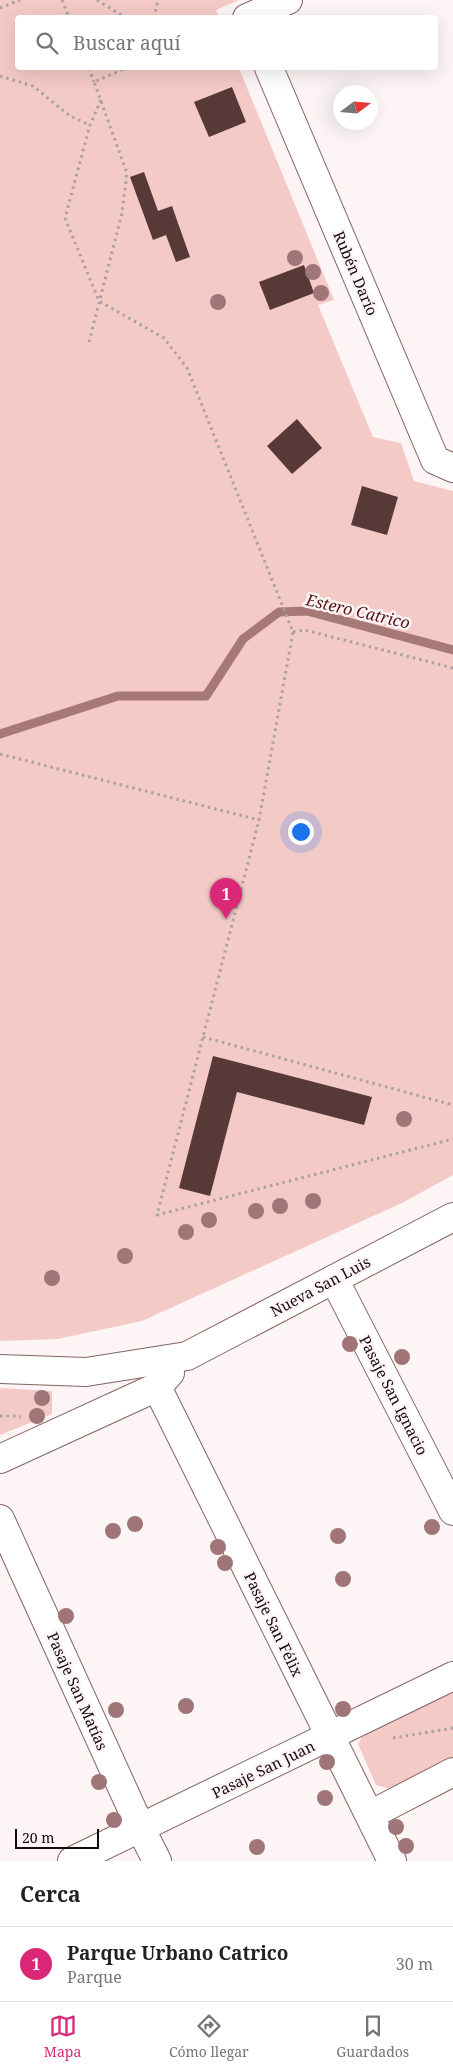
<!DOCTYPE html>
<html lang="es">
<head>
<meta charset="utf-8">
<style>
  body { margin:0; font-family:"Noto Serif",serif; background:#f2f2f2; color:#202124 }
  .compass { position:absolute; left:333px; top:85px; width:45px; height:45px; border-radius:50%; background:#fff; box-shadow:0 5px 20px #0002; rotate:74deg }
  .scale { position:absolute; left:15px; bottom:12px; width:84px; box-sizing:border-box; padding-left:5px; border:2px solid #160a09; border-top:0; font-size:14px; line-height:18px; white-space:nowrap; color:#160a09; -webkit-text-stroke:4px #fdf5f5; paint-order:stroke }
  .you { position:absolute; left:300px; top:831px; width:18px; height:18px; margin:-12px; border:4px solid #fff; border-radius:50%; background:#1a73e8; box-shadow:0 0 0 8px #1a73e833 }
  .badge { display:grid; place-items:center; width:32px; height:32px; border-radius:50%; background:#db2777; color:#fff; font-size:16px; font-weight:700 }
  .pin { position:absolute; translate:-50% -41px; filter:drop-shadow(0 1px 2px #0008) }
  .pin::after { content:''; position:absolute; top:26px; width:18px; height:15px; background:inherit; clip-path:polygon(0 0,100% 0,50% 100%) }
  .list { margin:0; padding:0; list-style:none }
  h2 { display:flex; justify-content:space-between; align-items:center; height:65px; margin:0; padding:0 20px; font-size:21px }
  h2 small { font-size:16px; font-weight:400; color:#757577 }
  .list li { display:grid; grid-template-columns:32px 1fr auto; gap:15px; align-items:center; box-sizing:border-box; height:75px; padding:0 20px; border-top:1px solid #e0e0e0 }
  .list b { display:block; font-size:19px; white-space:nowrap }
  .list p { margin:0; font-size:16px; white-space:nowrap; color:#757577 }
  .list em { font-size:16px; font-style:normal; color:#757577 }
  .icon { flex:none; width:28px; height:28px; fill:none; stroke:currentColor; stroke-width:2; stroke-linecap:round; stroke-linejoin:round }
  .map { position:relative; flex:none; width:453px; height:1861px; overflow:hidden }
  .search { position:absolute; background:#fff; box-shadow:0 5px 20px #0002; left:15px; right:15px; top:15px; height:55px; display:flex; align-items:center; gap:12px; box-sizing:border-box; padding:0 18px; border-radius:5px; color:#757577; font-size:19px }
  .sheet { height:140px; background:#fff }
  nav { display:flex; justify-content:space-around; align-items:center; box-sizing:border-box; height:70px; border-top:1px solid #e0e0e0; background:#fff; font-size:14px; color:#757577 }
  nav a { display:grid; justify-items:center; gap:2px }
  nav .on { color:#db2777 }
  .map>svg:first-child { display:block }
  .green { fill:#f4cac7 }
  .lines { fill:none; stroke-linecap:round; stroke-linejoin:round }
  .stream { stroke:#a67976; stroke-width:9 }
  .building { fill:#573938 }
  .street-casing { stroke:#846462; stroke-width:30 }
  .secondary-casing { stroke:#846462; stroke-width:30 }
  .path { stroke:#aaa1a0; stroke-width:3; stroke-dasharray:2.5 4; stroke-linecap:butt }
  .street { stroke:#fff; stroke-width:28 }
  .secondary { stroke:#fff; stroke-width:28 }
  .tree { fill:#9f7578 }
  .labels { text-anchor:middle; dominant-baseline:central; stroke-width:5; stroke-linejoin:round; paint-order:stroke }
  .street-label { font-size:15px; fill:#160a09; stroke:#fdf5f5 }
  .water-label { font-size:16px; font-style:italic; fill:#561114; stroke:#fdf5f5 }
</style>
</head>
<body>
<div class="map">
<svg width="453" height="1861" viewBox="0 0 453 1861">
  <rect width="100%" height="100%" fill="#fdf5f5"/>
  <g class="green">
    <path d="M0 0H239L216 10 219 17 18 18V68H239L334 300 318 305 373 437 401 443 414 481 453 491V1175L402 1203 142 1321 58 1339 0 1341Z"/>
    <path d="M0 1388 52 1391V1414L0 1435Z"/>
    <path d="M453 1687V1761L395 1790 376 1785 358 1744 365 1731Z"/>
  </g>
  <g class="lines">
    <path class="stream" d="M0 734 118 696H206L243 639 279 612 307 611 453 650"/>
  </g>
  <g class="building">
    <path d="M232 87 246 122 209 137 194 102Z"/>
    <path d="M144 172 158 211 172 206 190 257 176 262 166 235 153 240 130 177Z"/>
    <path d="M304 265 314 293 270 310 259 282Z"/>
    <path d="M297 419 322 448 292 474 267 446Z"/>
    <path d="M362 486 398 497 387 535 351 525Z"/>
    <path d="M213 1056 372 1097 364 1125 237 1092 210 1196 179 1188Z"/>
  </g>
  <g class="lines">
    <defs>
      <g id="street">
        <path d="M247 18 288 0"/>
        <path d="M269 68 435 460 453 468"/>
        <path d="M334 1279 453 1511"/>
        <path d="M157 1387 392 1861"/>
        <path d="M0 1459 157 1387 170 1373"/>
        <path d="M0 1519 141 1829 157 1861"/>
        <path d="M370 1815 453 1772"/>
        <path d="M72 1861 453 1676"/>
      </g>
      <path id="secondary" d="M0 1369 86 1372 187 1356 453 1217"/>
    </defs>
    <use href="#street" class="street-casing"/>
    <use href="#secondary" class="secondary-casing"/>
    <g class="path">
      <path d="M62 0 69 18"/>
      <path d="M97 0 126 18"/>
      <path d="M0 8 20 0"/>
      <path d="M154 18 158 0"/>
      <path d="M89 68 94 82"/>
      <path d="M0 76 33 86 70 116 90 125"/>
      <path d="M101 100 90 125 65 218 99 301 164 338 187 368 293 632 259 820 157 1215 453 1139"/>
      <path d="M89 342 122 213 127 173 94 82 126 68"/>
      <path d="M293 632 305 630 453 668"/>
      <path d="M0 754 259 820"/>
      <path d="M203 1037 453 1105"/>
      <path d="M0 1416H17L21 1417"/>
      <path d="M393 1738 453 1728"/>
    </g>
    <use href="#street" class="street"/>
    <use href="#secondary" class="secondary"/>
  </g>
  <g class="tree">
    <circle cx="295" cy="258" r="8"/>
    <circle cx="313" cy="272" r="8"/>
    <circle cx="321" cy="293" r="8"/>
    <circle cx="218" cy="302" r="8"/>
    <circle cx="404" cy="1119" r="8"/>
    <circle cx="313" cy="1201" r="8"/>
    <circle cx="280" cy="1206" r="8"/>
    <circle cx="256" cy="1211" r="8"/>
    <circle cx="209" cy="1220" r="8"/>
    <circle cx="186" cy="1232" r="8"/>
    <circle cx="125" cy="1256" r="8"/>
    <circle cx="52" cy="1278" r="8"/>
    <circle cx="350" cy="1344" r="8"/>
    <circle cx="402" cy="1357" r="8"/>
    <circle cx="42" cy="1398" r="8"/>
    <circle cx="37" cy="1416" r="8"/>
    <circle cx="135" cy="1524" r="8"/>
    <circle cx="432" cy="1527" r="8"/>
    <circle cx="113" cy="1531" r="8"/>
    <circle cx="338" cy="1536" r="8"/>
    <circle cx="218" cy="1547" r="8"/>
    <circle cx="225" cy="1563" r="8"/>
    <circle cx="343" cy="1579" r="8"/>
    <circle cx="66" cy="1616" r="8"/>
    <circle cx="186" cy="1706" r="8"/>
    <circle cx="343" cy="1709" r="8"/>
    <circle cx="116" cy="1710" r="8"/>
    <circle cx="327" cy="1762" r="8"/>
    <circle cx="99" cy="1782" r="8"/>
    <circle cx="325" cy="1798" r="8"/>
    <circle cx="114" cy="1820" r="8"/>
    <circle cx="396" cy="1827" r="8"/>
    <circle cx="406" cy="1846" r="8"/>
    <circle cx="257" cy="1847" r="8"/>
  </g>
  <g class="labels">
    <g class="street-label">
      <text transform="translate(356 273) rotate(67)">Rubén Darío</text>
      <text transform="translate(320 1286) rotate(-28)">Nueva San Luis</text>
      <text transform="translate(394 1395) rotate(63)">Pasaje San Ignacio</text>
      <text transform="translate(274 1624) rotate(64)">Pasaje San Félix</text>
      <text transform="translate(78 1691) rotate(66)">Pasaje San Matías</text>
      <text transform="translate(263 1769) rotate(-26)">Pasaje San Juan</text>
    </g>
    <g class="water-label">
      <text transform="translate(358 611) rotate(13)">Estero Catrico</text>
    </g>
  </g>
</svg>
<svg class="compass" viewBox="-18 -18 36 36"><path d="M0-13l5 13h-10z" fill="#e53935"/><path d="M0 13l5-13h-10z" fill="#757577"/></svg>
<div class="scale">20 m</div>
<div class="you"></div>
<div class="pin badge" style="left:226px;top:919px">1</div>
<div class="search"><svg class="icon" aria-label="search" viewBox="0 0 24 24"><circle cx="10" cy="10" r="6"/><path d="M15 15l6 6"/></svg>Buscar aquí</div>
</div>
<section class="sheet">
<h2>Cerca<small></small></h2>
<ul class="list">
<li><span class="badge">1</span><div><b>Parque Urbano Catrico</b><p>Parque</p></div><em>30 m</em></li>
</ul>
</section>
<nav>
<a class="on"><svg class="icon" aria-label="map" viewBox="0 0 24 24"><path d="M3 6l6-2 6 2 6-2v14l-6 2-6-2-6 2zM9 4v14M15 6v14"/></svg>Mapa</a>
<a><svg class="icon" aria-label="directions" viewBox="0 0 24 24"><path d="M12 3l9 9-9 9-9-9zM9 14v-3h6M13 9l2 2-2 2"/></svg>Cómo llegar</a>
<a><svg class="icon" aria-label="saved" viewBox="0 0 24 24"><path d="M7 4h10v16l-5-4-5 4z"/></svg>Guardados</a>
</nav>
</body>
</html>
